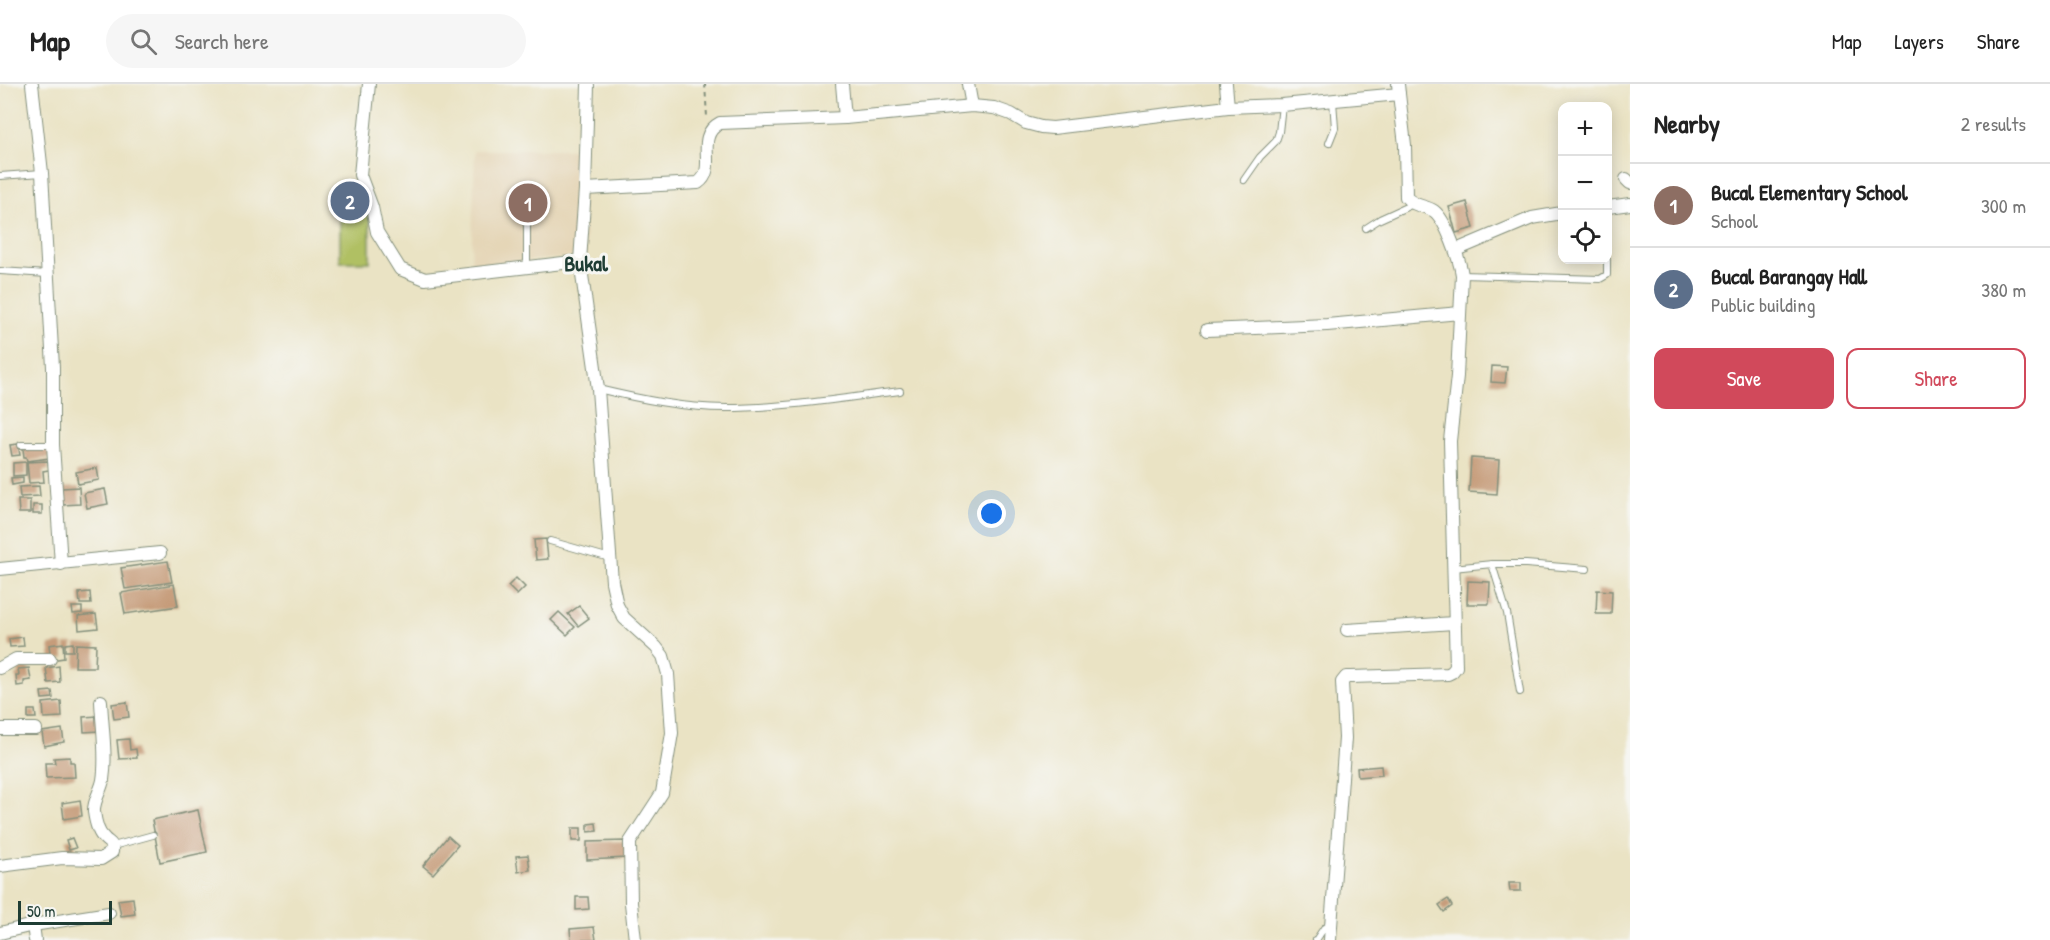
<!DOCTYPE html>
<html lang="en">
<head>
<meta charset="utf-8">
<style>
  body { margin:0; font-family:"Patrick Hand",sans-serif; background:#f6f6f6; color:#222 }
  .controls { position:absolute; right:18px; top:18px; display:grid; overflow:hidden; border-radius:12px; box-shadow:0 3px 15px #0003 }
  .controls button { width:54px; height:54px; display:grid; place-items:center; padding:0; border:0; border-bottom:2px solid #e0e0e0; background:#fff; color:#222; font:30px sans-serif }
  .scale { position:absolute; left:18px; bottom:15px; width:94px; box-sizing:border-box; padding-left:6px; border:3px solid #1f3d34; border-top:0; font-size:16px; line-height:21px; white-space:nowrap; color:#1f3d34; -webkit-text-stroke:4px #f6f6f2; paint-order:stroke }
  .you { position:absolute; left:992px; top:430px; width:21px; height:21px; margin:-15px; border:4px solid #fff; border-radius:50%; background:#1a73e8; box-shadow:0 0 0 9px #1a73e833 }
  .badge { display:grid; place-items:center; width:39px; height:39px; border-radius:50%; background:#d1495b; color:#fff; font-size:20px; font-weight:700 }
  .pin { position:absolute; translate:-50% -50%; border:3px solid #fff; box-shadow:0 2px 6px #0006 }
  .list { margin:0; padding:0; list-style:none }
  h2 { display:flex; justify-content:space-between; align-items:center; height:78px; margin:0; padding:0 24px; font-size:26px }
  h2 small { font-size:20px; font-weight:400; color:#767676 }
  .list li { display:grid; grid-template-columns:39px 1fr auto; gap:18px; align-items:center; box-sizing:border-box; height:84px; padding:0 24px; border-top:2px solid #e0e0e0 }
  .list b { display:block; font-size:22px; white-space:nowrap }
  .list p { margin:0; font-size:20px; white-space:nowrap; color:#767676 }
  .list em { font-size:20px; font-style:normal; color:#767676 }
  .actions { display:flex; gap:12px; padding:18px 24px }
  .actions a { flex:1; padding:14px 0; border:2px solid #d1495b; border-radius:12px; text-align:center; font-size:21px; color:#d1495b }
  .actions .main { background:#d1495b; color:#fff }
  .icon { flex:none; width:33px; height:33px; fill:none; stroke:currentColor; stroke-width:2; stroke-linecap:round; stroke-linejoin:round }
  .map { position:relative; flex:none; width:1630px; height:856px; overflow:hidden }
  header { display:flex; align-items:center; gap:36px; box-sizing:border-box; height:84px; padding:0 30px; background:#fff; border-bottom:2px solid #e0e0e0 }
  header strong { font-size:28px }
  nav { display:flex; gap:33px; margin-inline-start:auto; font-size:21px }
  .search { width:420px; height:54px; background:#f6f6f6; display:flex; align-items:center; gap:15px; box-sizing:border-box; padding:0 21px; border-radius:33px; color:#767676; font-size:22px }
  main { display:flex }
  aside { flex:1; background:#fff }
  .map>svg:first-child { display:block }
  .built { fill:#e5d6b7 }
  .garden { fill:#b0c063; stroke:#687e4c; stroke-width:1.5 }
  .building { fill:#c69c7a }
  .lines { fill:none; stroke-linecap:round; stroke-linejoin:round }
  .service-casing { stroke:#84907c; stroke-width:8 }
  .minor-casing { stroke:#84907c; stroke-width:14 }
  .path { stroke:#84907c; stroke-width:2; stroke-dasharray:4.5 4.5; stroke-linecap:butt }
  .service { stroke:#fff; stroke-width:6 }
  .minor { stroke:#fff; stroke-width:12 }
  .labels { text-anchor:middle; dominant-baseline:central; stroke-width:6; stroke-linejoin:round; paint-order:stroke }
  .quarter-label { font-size:22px; font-weight:bold; fill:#1f3d34; stroke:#f6f6f2 }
</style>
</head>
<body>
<header>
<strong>Map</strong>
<div class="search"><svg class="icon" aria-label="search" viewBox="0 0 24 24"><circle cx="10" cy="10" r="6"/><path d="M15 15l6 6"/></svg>Search here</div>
<nav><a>Map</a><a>Layers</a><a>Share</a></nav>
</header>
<main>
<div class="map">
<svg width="1630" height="856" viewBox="0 0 1630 856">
  <rect width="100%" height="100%" fill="#f6f6f2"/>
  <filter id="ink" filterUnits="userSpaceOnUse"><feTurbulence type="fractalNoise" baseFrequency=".0167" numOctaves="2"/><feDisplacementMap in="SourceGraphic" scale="12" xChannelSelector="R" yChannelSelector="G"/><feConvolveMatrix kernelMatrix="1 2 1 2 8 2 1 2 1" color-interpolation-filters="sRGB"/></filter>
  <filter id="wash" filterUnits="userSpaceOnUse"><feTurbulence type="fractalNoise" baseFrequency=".008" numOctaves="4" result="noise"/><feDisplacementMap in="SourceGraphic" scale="24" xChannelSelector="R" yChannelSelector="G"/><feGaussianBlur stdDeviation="1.35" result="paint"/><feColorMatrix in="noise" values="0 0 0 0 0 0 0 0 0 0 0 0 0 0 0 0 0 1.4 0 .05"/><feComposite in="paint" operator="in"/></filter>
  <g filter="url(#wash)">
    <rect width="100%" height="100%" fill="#eae3c4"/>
    <path class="built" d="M475 66H579L587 172 471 181Z"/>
    <rect class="garden" x="340" y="126" width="30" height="52"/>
    <g id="blocks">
      <g class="building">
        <rect x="337" y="107" width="26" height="21"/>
        <path d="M1467 118 1474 144 1456 149 1449 123Z"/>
        <path d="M1492 282 1507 283 1505 299 1491 298Z"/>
        <path d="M18 360 20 371 12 372 10 361Z"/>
        <path d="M48 362 50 374 27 377 26 373H24L23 365Z"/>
        <path d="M1471 374 1499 376 1497 410 1469 408Z"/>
        <path d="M48 377 49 386 43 387 44 398 29 399 27 378Z"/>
        <path d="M26 378V391L13 392V379Z"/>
        <path d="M97 384 99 396 78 400 76 388Z"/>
        <path d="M23 393V399L12 401 11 394Z"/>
        <path d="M39 402 40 412 20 413 19 403Z"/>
        <path d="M79 403 80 420 62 421V404Z"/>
        <path d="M105 405 108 420 87 424 84 409Z"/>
        <path d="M18 416H30V429H19Z"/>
        <rect x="33" y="421" width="9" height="9"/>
        <path d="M546 455 548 475 536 476 534 456Z"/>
        <path d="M168 477 172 498 125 505 121 484Z"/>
        <path d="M516 494 525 503 517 511 508 502Z"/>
        <path d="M1468 497 1490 498 1489 520H1467Z"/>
        <path d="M174 500 178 522 125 530 121 509Z"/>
        <path d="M1597 506 1612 507 1611 530H1596Z"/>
        <path d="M90 508 91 520H80L79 509Z"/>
        <path d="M579 522 589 534 578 542 568 530Z"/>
        <path d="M72 523H82V529L73 530Z"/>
        <path d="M559 528 575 543 567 551 551 536Z"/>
        <path d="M96 530 98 544 79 546 78 532Z"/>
        <path d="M23 553 24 562 10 563 9 555Z"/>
        <path d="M63 559 64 574 51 576 49 561Z"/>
        <path d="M73 559V567H65V560Z"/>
        <path d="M76 560 96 561 95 583H75Z"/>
        <path d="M59 582 60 598 48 599 46 584Z"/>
        <path d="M29 584 31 596 24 597V601L17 602 16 591H19L18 585Z"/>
        <path d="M52 607 53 614 42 615 41 608Z"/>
        <path d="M61 617 62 633 44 634 43 619Z"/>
        <path d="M127 618 129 633 114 635 112 620Z"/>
        <path d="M28 626H35L36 634H28Z"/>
        <path d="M99 632 100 647 84 648 83 633Z"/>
        <path d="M62 645 64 658 44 662 42 648Z"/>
        <path d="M129 655 130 666 136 665 137 674 119 675 117 656Z"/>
        <path d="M70 673V678H74L75 693 46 694 45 679H55L54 674Z"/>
        <path d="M1381 682 1382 691 1358 693 1357 684Z"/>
        <path d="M80 716 82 732 64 735 62 719Z"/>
        <path d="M198 726 207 768 160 778 152 736Z"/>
        <path d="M596 739 597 747 588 748V740Z"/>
        <rect x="572" y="744" width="9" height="13"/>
        <path d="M448 752 458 761 433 790 423 782Z"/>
        <path d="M72 754 76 764 69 766 66 756Z"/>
        <path d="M626 757 627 774 587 776V758Z"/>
        <path d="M528 771 530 786 518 788 516 772Z"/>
        <path d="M1509 799H1521V807H1510Z"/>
        <path d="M576 813H588L589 825 576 826Z"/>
        <path d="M133 814 135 830 121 832 118 816Z"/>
        <path d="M1448 815 1452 822 1444 828 1439 821Z"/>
        <path d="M594 843 596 856H571L570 845Z"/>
      </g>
    </g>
  </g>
  <g filter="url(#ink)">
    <use href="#blocks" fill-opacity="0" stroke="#84907c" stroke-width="1.5"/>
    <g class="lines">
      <defs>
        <g id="service">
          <path d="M1329 59 1335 44 1333 17"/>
          <path d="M0 92 42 89"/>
          <path d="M1244 96 1260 73 1276 57 1279 48 1282 21"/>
          <path d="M527 125V183"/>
          <path d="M1366 144 1380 135 1413 120"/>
          <path d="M0 187 48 190"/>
          <path d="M1462 191 1600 195 1607 191V176"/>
          <path d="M598 305C640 315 683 324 726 324 784 324 842 314 900 307"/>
          <path d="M21 361H53"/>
          <path d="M550 457 610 474"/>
          <path d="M1492 480H1526L1587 485"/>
          <path d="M1453 484 1492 480 1507 529 1520 608"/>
          <path d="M113 762 153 751"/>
          <path d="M1316 856 1324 844 1330 843"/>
        </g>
        <g id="minor">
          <path d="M32 0 42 89 53 283V361L61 480"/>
          <path d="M369 0 360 91 372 123 377 148 400 185 425 195 580 177"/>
          <path d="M842 0 845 34"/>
          <path d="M968 0 972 22"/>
          <path d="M1226 0 1228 23"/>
          <path d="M588 1 585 105 580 177 598 305 612 498 617 521 624 534 656 563 663 572 668 590 672 649 662 709 630 758 631 819 635 856"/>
          <path d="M1626 95 1630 99"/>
          <path d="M585 105 698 99C719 85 693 53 720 39L845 34 972 22 994 24 1011 30 1026 39 1041 43 1053 44 1228 23 1282 21 1399 10 1398 0"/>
          <path d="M1608 123 1630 120"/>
          <path d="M1456 166 1532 134 1562 129"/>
          <path d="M1207 246 1327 241 1460 229"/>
          <path d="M0 485 160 469"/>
          <path d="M1347 546 1454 539"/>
          <path d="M0 584 16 575H50"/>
          <path d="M0 645H36"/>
          <path d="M0 782 62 774 101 775 112 768C113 758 109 760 104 754 98 749 95 735 94 728 93 717 101 707 103 696 107 671 102 642 101 617"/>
          <path d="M33 841 35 856"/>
          <path d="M0 849 33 841 109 829"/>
          <path d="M1330 856 1345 654 1342 598 1346 593H1351L1448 590 1452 588 1456 583 1450 357 1457 292 1462 191C1460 177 1446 136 1434 127 1425 121 1414 123 1406 113L1405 61 1399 10"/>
        </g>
      </defs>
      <use href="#service" class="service-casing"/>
      <use href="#minor" class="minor-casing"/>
      <path class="path" d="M705 0 707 33"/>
      <use href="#service" class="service"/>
      <use href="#minor" class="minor"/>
    </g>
  </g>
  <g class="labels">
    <g class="quarter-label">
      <text x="586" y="179">Bukal</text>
    </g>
  </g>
</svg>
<div class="controls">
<button>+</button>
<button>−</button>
<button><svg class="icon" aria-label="locate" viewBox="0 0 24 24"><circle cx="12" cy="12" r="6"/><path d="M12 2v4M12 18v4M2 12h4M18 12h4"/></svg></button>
</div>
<div class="scale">50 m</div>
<div class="you"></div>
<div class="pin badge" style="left:528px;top:119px;background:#8d6e63">1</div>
<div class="pin badge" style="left:350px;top:117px;background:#5c6f8a">2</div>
</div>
<aside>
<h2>Nearby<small>2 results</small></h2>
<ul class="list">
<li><span class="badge" style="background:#8d6e63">1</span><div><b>Bucal Elementary School</b><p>School</p></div><em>300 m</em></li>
<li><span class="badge" style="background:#5c6f8a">2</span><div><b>Bucal Barangay Hall</b><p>Public building</p></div><em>380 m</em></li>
</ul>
<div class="actions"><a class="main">Save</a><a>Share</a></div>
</aside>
</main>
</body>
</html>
